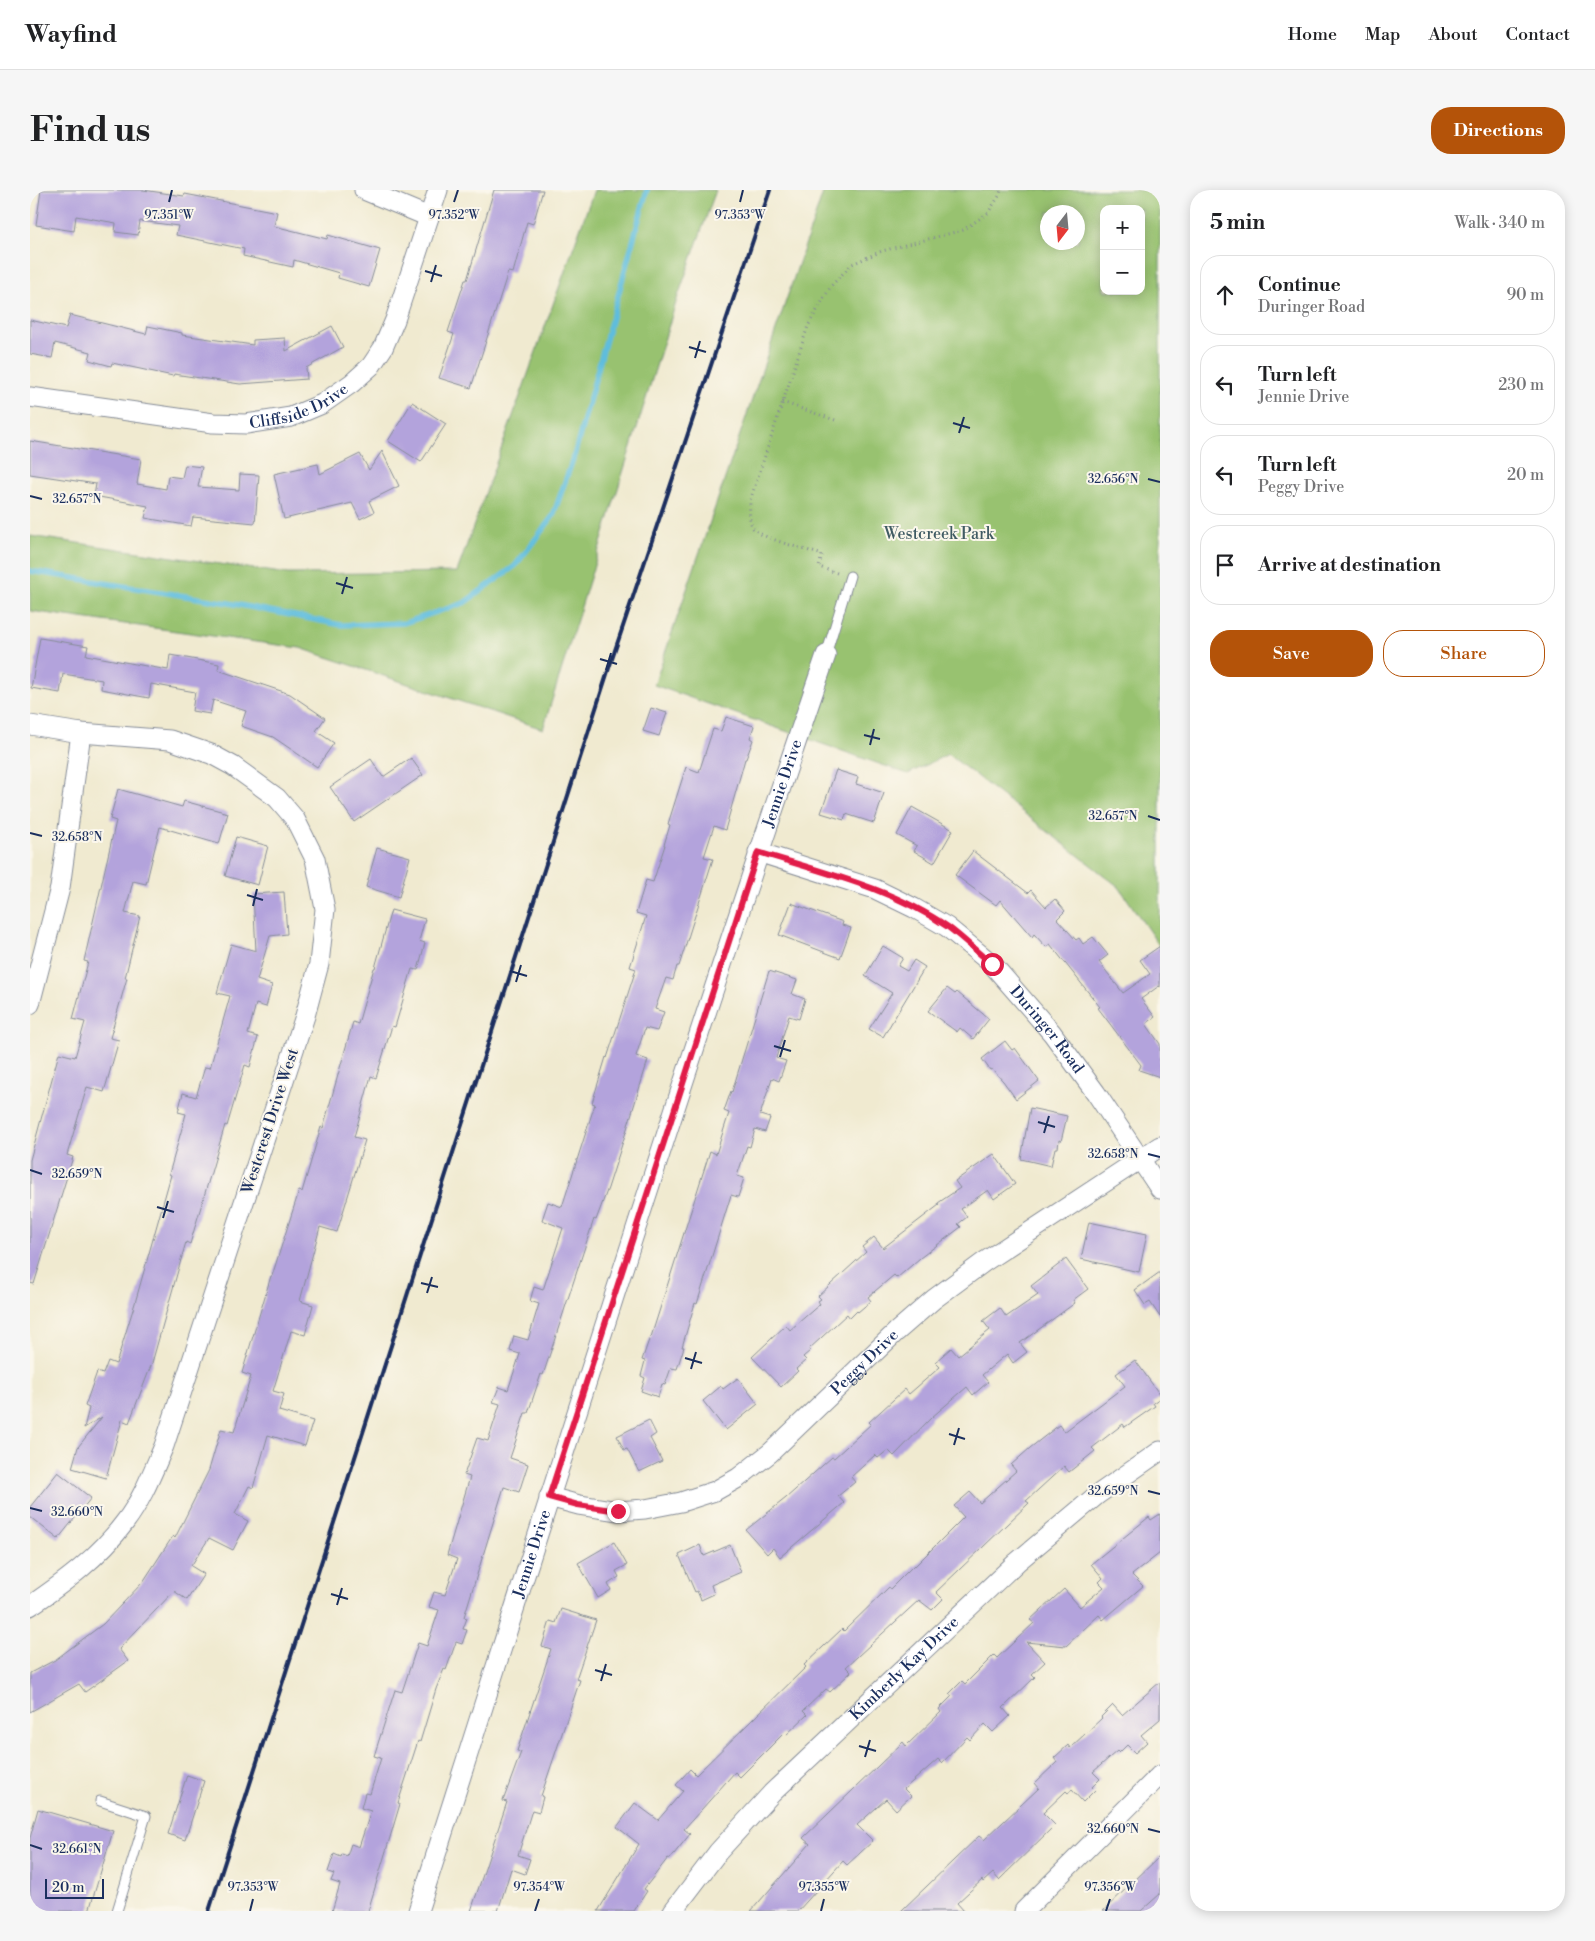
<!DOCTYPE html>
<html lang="en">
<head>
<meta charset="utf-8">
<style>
  body { margin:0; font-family:"Libre Bodoni",serif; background:#f6f6f6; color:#202124 }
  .controls { position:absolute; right:15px; top:15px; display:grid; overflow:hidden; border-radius:10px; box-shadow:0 2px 12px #0003 }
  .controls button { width:45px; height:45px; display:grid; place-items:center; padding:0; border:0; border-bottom:1px solid #e0e0e0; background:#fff; color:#202124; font:25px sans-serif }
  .compass { position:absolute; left:1010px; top:15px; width:45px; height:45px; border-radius:50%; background:#fff; box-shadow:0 2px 12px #0003; rotate:196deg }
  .scale { position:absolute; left:15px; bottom:12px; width:59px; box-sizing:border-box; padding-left:5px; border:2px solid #1b2f5e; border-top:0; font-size:14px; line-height:18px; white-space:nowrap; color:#1b2f5e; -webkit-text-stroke:4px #fbf7ec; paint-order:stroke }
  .stop { position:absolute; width:15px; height:15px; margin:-11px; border:4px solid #e11d48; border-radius:50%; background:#fff }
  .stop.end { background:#e11d48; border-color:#fff; box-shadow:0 1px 5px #0008 }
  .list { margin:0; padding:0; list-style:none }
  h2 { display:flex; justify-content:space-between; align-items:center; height:65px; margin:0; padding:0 20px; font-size:21px }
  h2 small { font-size:16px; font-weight:400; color:#757577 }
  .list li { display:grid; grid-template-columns:32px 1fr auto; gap:15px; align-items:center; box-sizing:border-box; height:80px; margin:0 10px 10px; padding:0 10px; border:1px solid #e0e0e0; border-radius:20px }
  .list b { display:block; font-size:19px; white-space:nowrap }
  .list p { margin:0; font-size:16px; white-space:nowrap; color:#757577 }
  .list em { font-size:16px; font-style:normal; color:#757577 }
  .actions { display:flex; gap:10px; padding:15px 20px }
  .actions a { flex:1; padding:11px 0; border:1px solid #b45309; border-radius:20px; text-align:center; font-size:18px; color:#b45309 }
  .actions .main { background:#b45309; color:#fff }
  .icon { flex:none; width:28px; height:28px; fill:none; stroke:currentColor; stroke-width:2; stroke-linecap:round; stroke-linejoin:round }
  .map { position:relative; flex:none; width:1130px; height:1721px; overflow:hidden; border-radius:20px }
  header { display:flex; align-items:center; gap:30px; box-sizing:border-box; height:70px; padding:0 25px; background:#fff; border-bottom:1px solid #e0e0e0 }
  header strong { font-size:24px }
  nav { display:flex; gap:28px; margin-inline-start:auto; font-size:18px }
  .intro { display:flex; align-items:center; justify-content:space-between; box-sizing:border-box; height:120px; padding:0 30px }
  h1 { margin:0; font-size:35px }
  .button { padding:12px 22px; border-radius:20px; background:#b45309; color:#fff; font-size:18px; font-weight:700 }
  main { display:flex; gap:30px; padding:0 30px }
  aside { flex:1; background:#fff; border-radius:20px; box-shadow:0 2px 12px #0003 }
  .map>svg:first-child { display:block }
  .green { fill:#98c26f; stroke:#5a7866; fill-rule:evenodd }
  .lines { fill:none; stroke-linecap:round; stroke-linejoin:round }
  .stream { stroke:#5fbddd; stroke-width:5.5 }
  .building { fill:#b3a3dc }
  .service-casing { stroke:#868c97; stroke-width:11 }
  .minor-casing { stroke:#868c97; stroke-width:21 }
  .path { stroke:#868c97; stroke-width:3; stroke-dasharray:1 4; stroke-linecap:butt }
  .service { stroke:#fff; stroke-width:9 }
  .minor { stroke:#fff; stroke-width:19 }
  .rail { stroke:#1b2f5e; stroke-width:4 }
  .route { stroke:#e11d48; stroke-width:6 }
  .ticks { fill:none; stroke:#1b2f5e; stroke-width:2 }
  .labels { text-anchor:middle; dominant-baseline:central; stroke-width:4; stroke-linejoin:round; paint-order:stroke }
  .street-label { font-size:16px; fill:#1b2f5e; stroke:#fbf7ec }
  .park-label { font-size:16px; fill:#405b63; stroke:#fbf7ec }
  .ticks-label { font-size:12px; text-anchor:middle; fill:#1b2f5e; stroke:#fbf7ec; stroke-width:4; stroke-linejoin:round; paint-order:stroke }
</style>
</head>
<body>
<header>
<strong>Wayfind</strong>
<nav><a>Home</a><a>Map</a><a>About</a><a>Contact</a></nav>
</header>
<div class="intro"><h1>Find us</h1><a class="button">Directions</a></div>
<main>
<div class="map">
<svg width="1130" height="1721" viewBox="0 0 1130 1721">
  <rect width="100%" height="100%" fill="#fbf7ec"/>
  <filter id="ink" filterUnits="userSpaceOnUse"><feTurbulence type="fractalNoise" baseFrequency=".02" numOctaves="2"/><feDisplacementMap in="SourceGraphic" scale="10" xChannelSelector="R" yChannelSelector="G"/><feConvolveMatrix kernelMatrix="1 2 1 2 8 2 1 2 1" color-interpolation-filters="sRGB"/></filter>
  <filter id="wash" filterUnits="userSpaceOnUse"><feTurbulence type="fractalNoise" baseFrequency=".0096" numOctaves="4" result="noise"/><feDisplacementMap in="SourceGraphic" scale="20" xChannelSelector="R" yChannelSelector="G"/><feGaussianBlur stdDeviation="1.12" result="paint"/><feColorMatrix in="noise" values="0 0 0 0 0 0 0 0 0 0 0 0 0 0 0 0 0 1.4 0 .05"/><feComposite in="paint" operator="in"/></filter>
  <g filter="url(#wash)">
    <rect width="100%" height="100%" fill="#f0ead0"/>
    <g class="green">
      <path d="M564 0H686L648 106 513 539 270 458 0 421V346L258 384 427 382Z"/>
      <path d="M794 0H1130V757L1089 697 918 564 878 584 624 495ZM1074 19H1111V101H1074ZM1018 22H1048V52H1018Z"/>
    </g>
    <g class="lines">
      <path class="stream" d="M0 381 199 413 311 435 374 433 434 413 485 376 523 326 544 266 617 0"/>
    </g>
    <g id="blocks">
      <g class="building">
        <path d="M11 0H113L154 6 155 4 247 22 244 36 297 49 298 45 350 60 339 97 308 88 309 83 264 70 263 77 213 66 214 59 146 45 148 36 110 31 108 45 85 42 86 33 46 26 44 41 6 35Z"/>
        <path d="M464 0H513L503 34 497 32 483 83 478 82 441 198 409 188 424 144 418 142 435 90H437Z"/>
        <path d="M40 125 116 144 118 136 152 143V145L223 155V150L255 148 256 161 302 136 313 157 276 178 277 189 210 194 144 184 143 186 82 173 81 176 59 170 61 162 25 153 22 168 0 164V130L36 138Z"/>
        <path d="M382 212 416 234 391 272 358 251Z"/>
        <path d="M0 251 111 269 107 294 136 299 138 286 152 288 155 275 172 277 168 297 209 300 210 284 229 285 225 333 163 327 161 336 115 328 118 316 64 306 66 294 0 284Z"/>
        <path d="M352 261 369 296 339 311 344 322 330 329 322 313 254 329 244 284 288 274 290 284 330 264 339 280Z"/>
        <path d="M10 448 58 456 56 465 138 480 140 465 189 474 188 480 260 504 295 528 286 541 304 553 287 577 243 547 211 536 216 521 183 510 180 524 162 521 165 502 121 494 119 508 71 499 72 490 33 484 30 503 1 498Z"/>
        <path d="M621 518 637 523 629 546 613 541Z"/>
        <path d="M696 527 724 536 720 548 723 550 716 569H715L695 640 684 636 674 667 683 669 649 776H647L643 790 636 788 625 819 634 822 627 841 615 838 606 866 618 870 596 942 578 998 566 1030 564 1029 550 1072 513 1185 511 1184 498 1223H495L480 1268 498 1274 489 1302 474 1297 434 1427 437 1428 433 1439 437 1440 432 1454 426 1452 416 1480 414 1479 406 1499 390 1552 388 1551 368 1613 370 1614 338 1721H302L310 1694 301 1691 304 1684 298 1682 304 1664 311 1667 312 1664 317 1666 321 1654 329 1657 341 1621 331 1618 335 1603 340 1604 351 1568 344 1566 365 1500 372 1502 388 1453 397 1456 409 1420 399 1417 404 1402 415 1405 427 1369 417 1365 440 1287 434 1285 447 1248 458 1251 470 1214 463 1212 469 1197 478 1200 490 1164 480 1161 484 1146 498 1150 509 1114 500 1111 504 1097 513 1100 533 1038 512 1030 518 1012 532 1017 565 914 562 913 576 867 577 868 606 779 600 777 616 726 606 723 616 690 623 692 635 655H634L640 635 638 634 656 577 669 582 683 539 691 541Z"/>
        <path d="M381 568 393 585 324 632 300 597 341 569 353 587Z"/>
        <path d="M806 580 828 587 826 594 854 603 844 633 816 624 814 630 791 623Z"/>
        <path d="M88 599 152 617 154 611 198 623 189 654 130 637 116 694 103 691 95 723 110 726 95 788H97L80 848 89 850 74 902 57 897 37 965 43 967 4 1094 0 1093V970L29 863 45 867 55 832 43 829 58 772 54 771 86 631 80 629Z"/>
        <path d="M882 617 923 640 904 673 884 661 887 656 867 645Z"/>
        <path d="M206 647 238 656 228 695 195 686Z"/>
        <path d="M347 658 380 667 369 707 336 697Z"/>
        <path d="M943 661 998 703 1001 700 1016 717 1025 709 1035 721 1027 729 1046 750 1049 748 1053 754 1063 747 1078 765 1069 772 1093 803 1120 784 1110 770 1130 756V797L1129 796 1111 809 1125 827 1116 834 1130 854V887L1109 880 1111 875 1068 818 1070 817 1020 754 1016 757 1004 744 1002 747 970 710 966 715 925 685Z"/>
        <path d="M254 702 257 744 240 746 227 790 242 795 236 817 226 814 218 844 228 847 220 877 215 875 197 936 195 935 160 1054 156 1052 122 1173 99 1233 92 1230 76 1288 42 1278 48 1257 72 1227 54 1238 59 1218 55 1216 67 1182 73 1184 78 1171 86 1174 105 1113 141 985 139 984 156 924 148 922 153 903 166 907 175 877 180 878 200 806 187 803 201 754 226 761 223 704Z"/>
        <path d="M761 713 813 732 812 735 821 738 810 768 749 745Z"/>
        <path d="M361 720 395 729 389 751 395 753 388 780 382 779 365 837 362 836 346 888 341 886 324 947 335 950 307 1042 290 1037 270 1111 283 1115 275 1145 261 1141 243 1201 254 1204 249 1221 283 1231 275 1256 238 1245 223 1298 219 1296 205 1324 218 1331 203 1360 179 1348 161 1376 174 1384 157 1410 144 1401 89 1459 98 1471 55 1502 49 1494 0 1522V1483L25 1470 73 1434 113 1392 143 1346 145 1348 179 1280 191 1239 204 1242 221 1186 212 1183 241 1086H242L269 1001 272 1002 291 937 293 938 323 832 328 834 344 778H345Z"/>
        <path d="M853 756 873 768 868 776 877 781 884 770 895 777 853 847 839 839 862 803 835 786Z"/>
        <path d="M739 781 767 790 762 804 775 809 769 829 759 826 746 868 756 871 749 891 742 888 730 925 740 928 735 942 725 939 720 957 717 956 707 986 714 988 708 1007 701 1005 667 1114 665 1113 652 1157H654L647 1179 641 1178 635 1195 632 1194 628 1207 611 1201 615 1188 611 1186 615 1171 612 1170 620 1147H621L680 961 686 964 699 923 694 921 701 901 702 902Z"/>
        <path d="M917 798 925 804 927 802 959 829 943 849 930 838 927 842 898 821Z"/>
        <path d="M975 851 982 860 985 858 1009 891 986 909 973 891 962 879 960 880 952 869Z"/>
        <path d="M1000 918 1037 926 1031 951 1029 950 1028 958H1025L1021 976 991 969Z"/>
        <path d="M964 964 985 994 964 1009 958 1000 931 1019 937 1027 928 1034 931 1037 890 1068 867 1088 864 1085 838 1107 841 1111 828 1122 827 1121 820 1128 817 1124 779 1159 780 1161 773 1167 776 1170 766 1179 768 1181 751 1197 722 1167 756 1135 760 1140 790 1114 788 1111 791 1109 788 1106 836 1062 832 1057 844 1047 853 1058 909 1015 908 1013 930 998 925 991Z"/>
        <path d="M1059 1032 1117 1044 1109 1082 1051 1069Z"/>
        <path d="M1036 1069 1058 1099 1043 1110 1045 1113 990 1153 997 1162 983 1173 977 1164 952 1185 958 1192 943 1205 937 1197 902 1227 864 1266 858 1260 848 1268 845 1265 821 1287 825 1292 808 1306 814 1313 750 1367 743 1358 737 1364 716 1340 756 1308 802 1267 804 1268 841 1234 839 1232 875 1199 879 1204 910 1177 905 1172 921 1158 928 1166 960 1140 953 1131 970 1118 976 1127 1008 1105 1001 1096Z"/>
        <path d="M1130 1082V1127L1120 1112 1115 1115 1105 1100Z"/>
        <path d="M1105 1170 1130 1205V1208L1123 1213 1125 1216 1095 1237 1093 1234 1062 1258 1065 1261 1039 1282 1034 1276 996 1311 999 1313 906 1402 913 1409 902 1420 889 1410 816 1477 821 1482 800 1502 796 1499 773 1521 777 1525 755 1546 753 1544 710 1587 705 1582 654 1639 660 1644 640 1669 638 1668 614 1699 617 1701 604 1721H568L609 1654 587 1637 605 1613 628 1630 653 1601 646 1595 660 1579 666 1585 776 1477 774 1475 812 1439 814 1441 859 1397 860 1399 884 1375 885 1376 934 1327 924 1316 940 1302 950 1313 986 1281 981 1275 1000 1258 1029 1235 1034 1242 1095 1196 1086 1184Z"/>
        <path d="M708 1188 728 1214 696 1240 673 1211 691 1196 693 1199Z"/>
        <path d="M619 1230 626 1244 620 1248 632 1271 609 1282 597 1259 594 1260 587 1246Z"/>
        <path d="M28 1282 61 1308 28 1349 0 1327V1317Z"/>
        <path d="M1130 1324V1363L1102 1385 1113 1396 1073 1430 1069 1425 1036 1456 996 1452 1015 1472 1002 1484 1005 1487 973 1518 980 1526 963 1542 955 1534 940 1550 937 1547 912 1573 908 1569 874 1599 881 1606 866 1620 856 1609 827 1635 843 1651 817 1675 813 1671 768 1721H721L780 1654 773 1648 873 1552 876 1556 911 1522 909 1519 922 1506 919 1504 932 1491 935 1494 964 1465 967 1468 1004 1433 1000 1430 1034 1399 1050 1417 1074 1397 1069 1392 1073 1388 1061 1374 1119 1327 1121 1330Z"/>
        <path d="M584 1352 597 1375 586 1381 589 1387 578 1394 581 1400 568 1408 548 1373Z"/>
        <path d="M670 1355 674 1366 700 1355 711 1382 681 1395 684 1404 671 1410 667 1401 665 1402 649 1365Z"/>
        <path d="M531 1419 566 1430 546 1489 550 1490 511 1606 513 1607 509 1622 502 1620 488 1665 500 1669 495 1684 481 1679 468 1721H441L477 1612 473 1611 491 1562 487 1561 521 1459 512 1456 520 1431 526 1433Z"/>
        <path d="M1130 1492V1529L1111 1545 1117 1552 1105 1563 1097 1555 1089 1563 1087 1561 1063 1582 1070 1589 1062 1597 1065 1600 1053 1612 1042 1600 1038 1603 1036 1601 1013 1623 1025 1635 969 1690 963 1683 953 1692 952 1690 927 1713 934 1721H871L949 1646 954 1650 1009 1598 1005 1593 1027 1572 1024 1568 1038 1555 1040 1558 1072 1528 1071 1527 1083 1515 1092 1525Z"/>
        <path d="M157 1585 174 1591 155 1650 138 1644Z"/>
        <path d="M8 1619 83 1641 59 1721H0V1648Z"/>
        <path d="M1130 1666V1704L1111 1721H1073Z"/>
      </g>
    </g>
  </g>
  <g filter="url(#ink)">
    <use href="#blocks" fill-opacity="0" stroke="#868c97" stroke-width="1"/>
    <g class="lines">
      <defs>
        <g id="service">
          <path d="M796 465 820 386"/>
          <path d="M70 1611 116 1626 87 1721"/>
        </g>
        <g id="minor">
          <path d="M334 0 399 27"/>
          <path id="s1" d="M0 207 183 233 216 234 261 227 292 214 322 193 341 176 353 158 365 130 408 0"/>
          <path d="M0 535 51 543 140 550 181 564 203 576 247 608 265 629 285 669 295 719 289 774 275 826 134 1256C123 1281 112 1310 95 1332 69 1367 35 1392 0 1416"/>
          <path id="s2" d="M728 662 845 699 884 718 917 737 962 774 1022 843 1066 903 1130 999"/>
          <path d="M0 814 30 698 51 543"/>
          <path id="s3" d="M519 1307 549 1315 588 1321 615 1319 651 1312 685 1301 708 1288 740 1263 866 1142 904 1109 954 1072 1130 956"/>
          <path id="s4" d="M388 1721C522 1302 653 882 796 465"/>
          <path id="s5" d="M643 1721 688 1662 742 1603 987 1372 1067 1305 1130 1261"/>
          <path d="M994 1721 1130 1585"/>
        </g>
      </defs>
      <use href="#service" class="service-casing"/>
      <use href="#minor" class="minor-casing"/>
      <g class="path">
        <path d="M752 212 805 230"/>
        <path d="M807 383 789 377 792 365C779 360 729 348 723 338 718 329 720 320 720 311L778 136 801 96 822 74 852 61 933 40 958 23 969 6 971 0"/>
      </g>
      <use href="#service" class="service"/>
      <use href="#minor" class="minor"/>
      <path class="rail" d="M179 1721 579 478 740 0"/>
    </g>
  </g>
  <g class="lines" filter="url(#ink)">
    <path class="route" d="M588 1321 548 1315 519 1307 728 662C792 682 862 698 918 737 933 748 947 762 962 774"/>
  </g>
  <path class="ticks" d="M139 12 142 0M424 12 428 0M710 12 713 0M395 81 412 86M401 92 406 75M659 157 676 162M665 168 670 151M923 233 940 238M929 243 934 227M1118 289 1130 292M0 306 12 309M306 393 323 398M312 404 317 387M570 469 587 474M576 480 581 463M834 545 850 549M840 555 844 539M1118 626 1130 630M0 643 12 646M217 705 233 710M223 716 227 699M480 781 497 786M486 792 491 775M744 856 761 861M750 867 755 850M1008 932 1025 937M1014 943 1019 926M1118 964 1130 967M0 980 12 984M127 1017 144 1022M133 1028 138 1011M391 1093 408 1097M397 1103 402 1087M655 1168 672 1173M661 1179 666 1162M919 1244 935 1249M924 1255 929 1238M1118 1301 1130 1304M0 1318 12 1321M301 1404 318 1409M307 1415 312 1398M565 1480 582 1485M571 1491 576 1474M829 1556 846 1561M835 1567 840 1550M1118 1639 1130 1642M0 1655 12 1659M220 1721 223 1709M505 1721 509 1709M791 1721 794 1709M1076 1721 1080 1709"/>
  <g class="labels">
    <g class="street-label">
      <text stroke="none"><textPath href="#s1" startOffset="274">Cliffside Drive</textPath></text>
      <text stroke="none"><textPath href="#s4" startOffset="1185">Jennie Drive</textPath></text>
      <text stroke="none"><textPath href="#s2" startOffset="348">Duringer Road</textPath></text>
      <text transform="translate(240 931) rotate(-72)">Westcrest Drive West</text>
      <text stroke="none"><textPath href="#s3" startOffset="368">Peggy Drive</textPath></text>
      <text stroke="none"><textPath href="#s4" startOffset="375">Jennie Drive</textPath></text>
      <text stroke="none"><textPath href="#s5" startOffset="336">Kimberly Kay Drive</textPath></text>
    </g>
    <g class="park-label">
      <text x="909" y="344">Westcreek Park</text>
    </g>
  </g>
  <g class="ticks-label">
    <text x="139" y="29">97.351°W</text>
    <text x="424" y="29">97.352°W</text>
    <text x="710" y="29">97.353°W</text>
    <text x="1083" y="293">32.656°N</text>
    <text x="47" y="313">32.657°N</text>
    <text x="1083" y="630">32.657°N</text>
    <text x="47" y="651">32.658°N</text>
    <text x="1083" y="968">32.658°N</text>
    <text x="47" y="988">32.659°N</text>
    <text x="1083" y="1305">32.659°N</text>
    <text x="47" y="1326">32.660°N</text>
    <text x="1083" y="1643">32.660°N</text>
    <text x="47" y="1663">32.661°N</text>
    <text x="223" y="1701">97.353°W</text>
    <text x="509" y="1701">97.354°W</text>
    <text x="794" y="1701">97.355°W</text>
    <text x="1080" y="1701">97.356°W</text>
  </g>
</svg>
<div class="controls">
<button>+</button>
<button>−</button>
</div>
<svg class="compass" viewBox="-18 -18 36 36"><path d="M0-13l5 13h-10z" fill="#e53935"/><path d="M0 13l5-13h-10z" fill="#757577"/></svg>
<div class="scale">20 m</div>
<div class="stop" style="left:962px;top:774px"></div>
<div class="stop end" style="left:588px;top:1321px"></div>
</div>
<aside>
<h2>5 min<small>Walk · 340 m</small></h2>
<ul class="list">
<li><svg class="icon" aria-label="ahead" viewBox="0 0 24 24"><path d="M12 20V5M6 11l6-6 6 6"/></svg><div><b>Continue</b><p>Duringer Road</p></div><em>90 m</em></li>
<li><svg class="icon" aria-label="left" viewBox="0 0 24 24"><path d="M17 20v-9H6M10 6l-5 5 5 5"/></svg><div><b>Turn left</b><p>Jennie Drive</p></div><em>230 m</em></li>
<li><svg class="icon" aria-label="left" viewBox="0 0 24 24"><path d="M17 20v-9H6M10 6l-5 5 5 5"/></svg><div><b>Turn left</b><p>Peggy Drive</p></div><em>20 m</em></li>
<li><svg class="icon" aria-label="arrive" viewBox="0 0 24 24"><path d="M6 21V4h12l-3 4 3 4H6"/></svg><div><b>Arrive at destination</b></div></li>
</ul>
<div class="actions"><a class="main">Save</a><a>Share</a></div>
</aside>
</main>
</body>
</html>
